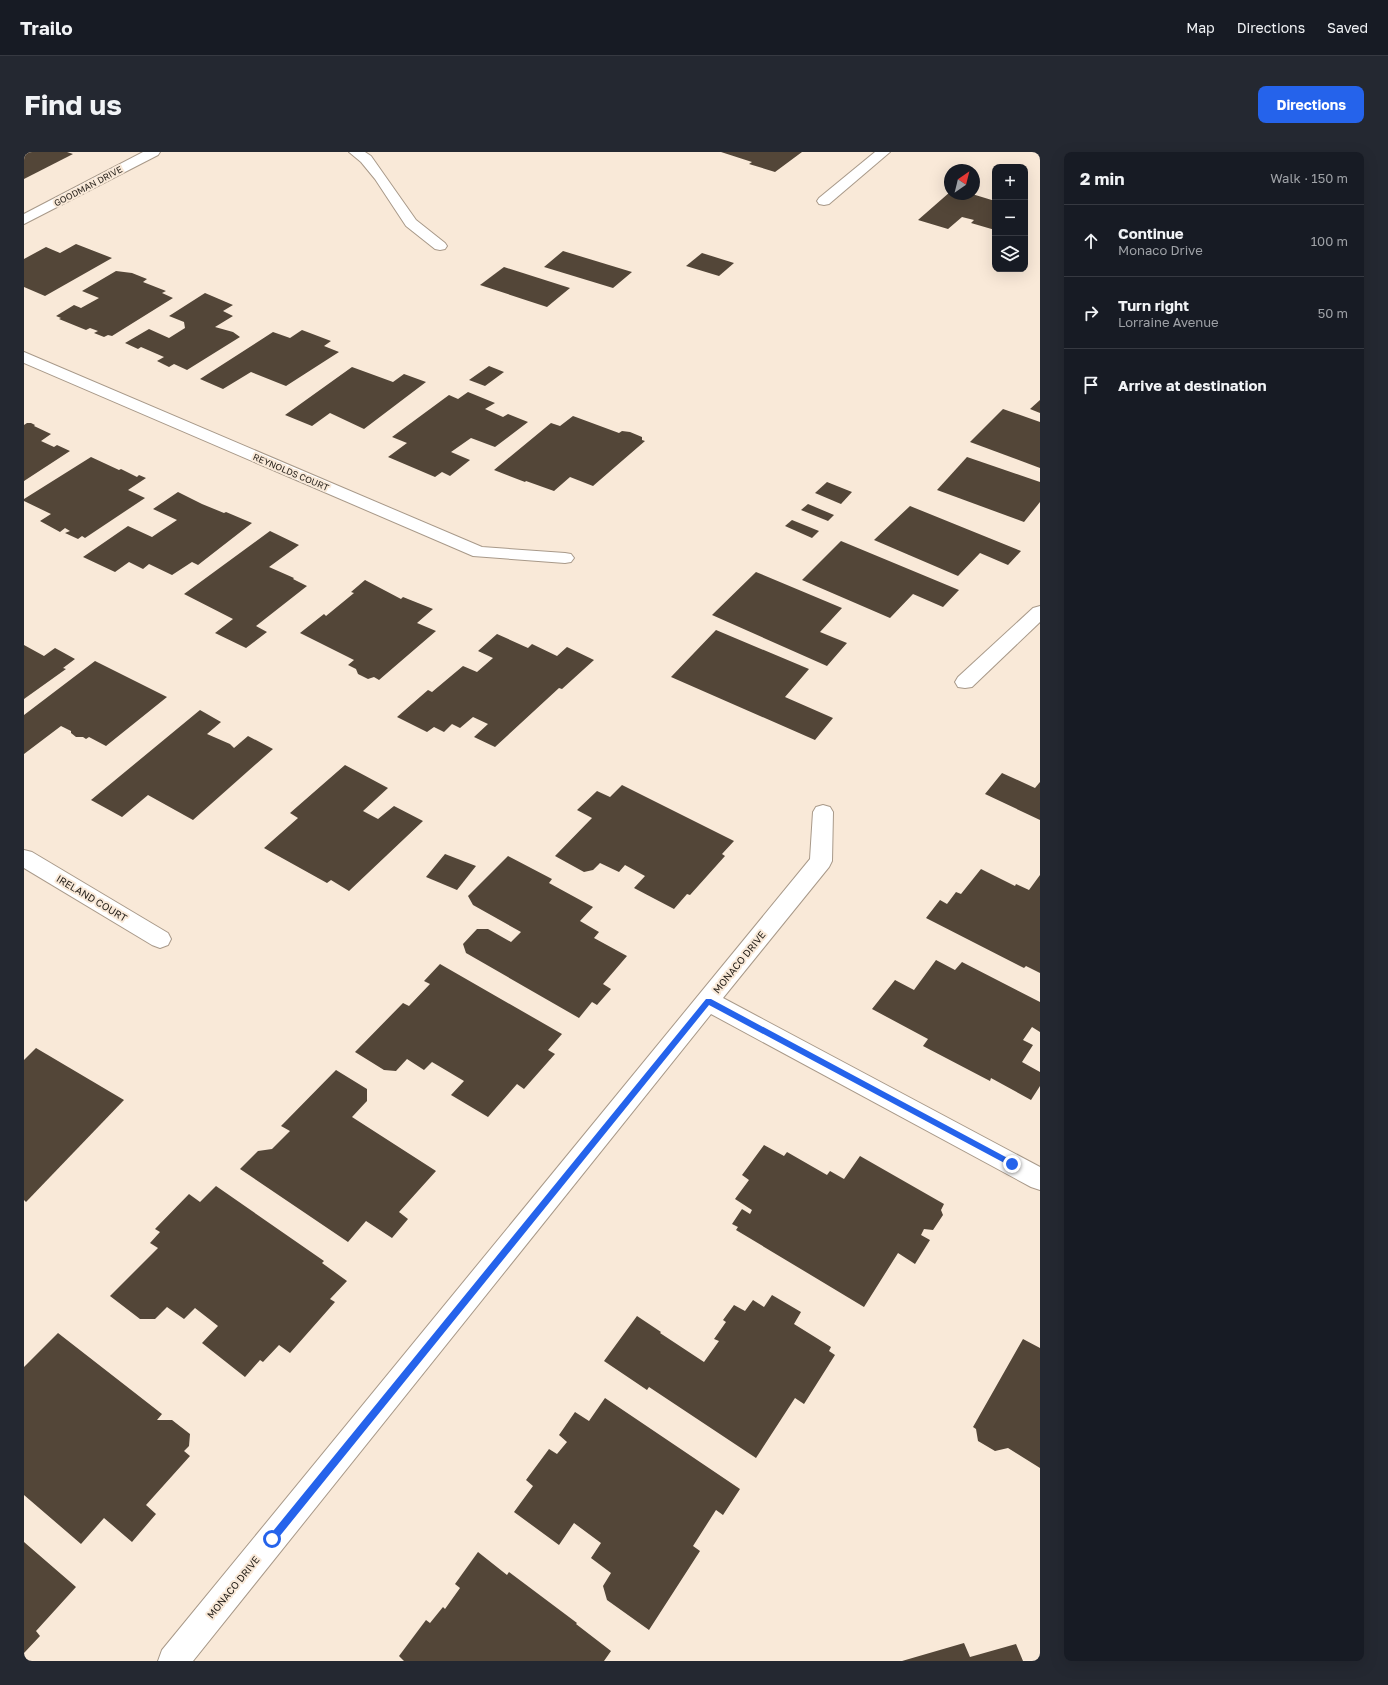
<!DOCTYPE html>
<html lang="en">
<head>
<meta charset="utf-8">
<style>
  body { margin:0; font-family:"Golos Text",sans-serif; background:#242831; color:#f1f3f6 }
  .controls { position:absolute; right:12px; top:12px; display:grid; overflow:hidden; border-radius:8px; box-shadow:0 4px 16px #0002 }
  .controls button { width:36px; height:36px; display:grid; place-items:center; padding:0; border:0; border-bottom:1px solid #363941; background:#171b24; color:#f1f3f6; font:20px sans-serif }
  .compass { position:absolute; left:920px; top:12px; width:36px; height:36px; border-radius:50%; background:#171b24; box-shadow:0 4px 16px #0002; rotate:35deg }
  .stop { position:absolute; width:12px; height:12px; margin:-9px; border:3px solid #2563eb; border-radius:50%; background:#fff }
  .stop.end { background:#2563eb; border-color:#fff; box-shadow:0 1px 4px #0008 }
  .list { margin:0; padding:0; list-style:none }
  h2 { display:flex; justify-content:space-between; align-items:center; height:52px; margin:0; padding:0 16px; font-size:17px }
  h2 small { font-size:13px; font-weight:400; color:#9ea1a6 }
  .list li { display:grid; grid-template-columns:26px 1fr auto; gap:12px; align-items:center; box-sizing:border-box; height:72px; padding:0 16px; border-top:1px solid #363941 }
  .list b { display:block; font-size:15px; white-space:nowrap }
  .list p { margin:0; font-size:13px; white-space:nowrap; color:#9ea1a6 }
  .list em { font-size:13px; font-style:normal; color:#9ea1a6 }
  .icon { flex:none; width:22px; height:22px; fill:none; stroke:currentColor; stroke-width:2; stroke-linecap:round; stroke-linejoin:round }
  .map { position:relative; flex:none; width:1016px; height:1509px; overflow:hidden; border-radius:8px }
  header { display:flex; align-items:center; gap:24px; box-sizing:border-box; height:56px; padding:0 20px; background:#171b24; border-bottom:1px solid #363941 }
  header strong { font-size:19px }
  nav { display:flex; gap:22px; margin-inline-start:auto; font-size:14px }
  .intro { display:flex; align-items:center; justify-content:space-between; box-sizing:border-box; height:96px; padding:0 24px }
  h1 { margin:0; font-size:28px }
  .button { padding:10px 18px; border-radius:8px; background:#2563eb; color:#fff; font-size:14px; font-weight:700 }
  main { display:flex; gap:24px; padding:0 24px }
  aside { flex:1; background:#171b24; border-radius:8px; box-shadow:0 4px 16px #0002 }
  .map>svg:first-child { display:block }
  .building { fill:#534638 }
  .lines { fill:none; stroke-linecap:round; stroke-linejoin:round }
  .minor-casing { stroke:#a89989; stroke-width:2 }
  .minor { fill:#fff; fill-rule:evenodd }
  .route { fill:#2563eb }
  .labels { text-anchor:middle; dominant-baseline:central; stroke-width:4; stroke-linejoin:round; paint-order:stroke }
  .far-street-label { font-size:9px; fill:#231e18; stroke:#f9e9d8 }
  .street-label { font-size:10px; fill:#231e18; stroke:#f9e9d8 }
</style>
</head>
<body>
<header>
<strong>Trailo</strong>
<nav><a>Map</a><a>Directions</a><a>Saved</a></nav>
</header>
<div class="intro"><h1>Find us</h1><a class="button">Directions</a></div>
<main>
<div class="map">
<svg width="1016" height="1509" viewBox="0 0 1016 1509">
  <rect width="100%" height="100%" fill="#f9e9d8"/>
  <g class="building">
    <path d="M0 0H43L49 2 0 27Z"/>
    <path d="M697 0H778L751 20 725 12 728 10Z"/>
    <path d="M926 40V42H948L971 49V78L947 71 950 68 938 65 924 77 894 68Z"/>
    <path d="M52 92 88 106 21 144 0 135V107L22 95 36 101Z"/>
    <path d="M539 99 608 120 589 136 520 115Z"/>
    <path d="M678 101 710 111 695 124 662 114Z"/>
    <path d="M480 115 546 136 523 155 456 133Z"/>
    <path d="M92 119 108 121 123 127 119 130 142 139 138 141 149 146 88 184 84 183 80 185 70 181 74 179 66 176 62 178 35 167 37 166 32 164 50 153 57 156 75 146 58 139Z"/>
    <path d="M181 141 209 153 199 159 209 164 191 175 209 180 216 185 163 218 150 212 145 215 133 209 140 205 117 195 114 197 101 191 125 177 145 186 161 176 160 170 145 164Z"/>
    <path d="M278 178 307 189 300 194 315 200 262 234 227 220 199 237 176 227 249 180 266 186Z"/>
    <path d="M465 214 480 220 461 234 445 228Z"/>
    <path d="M328 215 369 230 380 222 402 230 340 277 306 261 288 274 261 263Z"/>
    <path d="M444 240 471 251 461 257 479 265 484 262 504 270 471 295 447 286 427 300 446 308 426 324 418 320 411 325 364 305 383 291 368 285 425 243 434 247Z"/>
    <path d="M1016 248V261L1006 257Z"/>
    <path d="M979 257 1016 270V316L946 290Z"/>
    <path d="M549 264 595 281 598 279 606 280 618 285V288L621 289 569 334 546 325 530 339 502 329 501 330 470 318 527 271 536 274Z"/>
    <path d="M3 271H7L11 273 10 274 27 282 17 289 30 295 33 293 46 299 0 329V273Z"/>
    <path d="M67 305 95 318 97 317 113 325 115 323 122 326 104 338 121 346 61 386 58 384 54 387 41 381 46 379 41 376 36 380 16 369 27 362 0 349V347Z"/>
    <path d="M943 305 1016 330V350L1000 370 913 338Z"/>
    <path d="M803 330 828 340 817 352 791 341Z"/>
    <path d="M154 340 178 352 200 361 202 360 228 371 174 413 168 410 148 423 125 412 119 417 105 410 91 420 59 405 104 374 128 385 153 368 129 357Z"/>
    <path d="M784 352 810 363 804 369 777 358Z"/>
    <path d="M886 354 997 399 984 413 956 401 934 424 850 388Z"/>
    <path d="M768 368 795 379 788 386 761 374Z"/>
    <path d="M246 379 275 393 245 415 270 426 269 427 283 434 232 474 243 480 222 496 191 481 209 467 160 442Z"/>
    <path d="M817 389 935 438 919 455 889 442 866 466 778 428Z"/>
    <path d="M732 420 818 456 796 480 823 491 803 514 688 463Z"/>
    <path d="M341 428 377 447 379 445 409 457 393 471 412 479 355 528 350 525 344 527 334 522 332 517 324 513 330 508 276 481 300 462 302 464 330 441 327 440Z"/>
    <path d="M692 478 785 517 761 545 809 566 791 588 647 525Z"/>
    <path d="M473 482 504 496 508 492 533 504 543 495 570 508 538 537 535 536 471 595 450 585 464 572 449 565 436 576 428 572 420 580 410 575 403 580 373 565 404 538 408 540 439 514 453 520 469 506 454 499Z"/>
    <path d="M0 493 20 504 31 496 51 507 39 516 42 517 0 547Z"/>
    <path d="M71 509 143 545 82 594 65 585 62 587 59 585H52L47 581V579L37 574 0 602V563Z"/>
    <path d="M176 558 197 570 183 582 206 592 210 596 224 584 249 597 169 668 124 643 98 665 67 648Z"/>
    <path d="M321 613 364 636 339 659 354 667 370 654 399 669 325 739 307 728 303 731 240 696 274 666 266 661Z"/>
    <path d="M978 621 1011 636 1016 630V668L961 642Z"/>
    <path d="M598 633 710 689 698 702 701 704 666 743 663 742 650 757 610 736 621 724 601 713 595 720 576 711 569 718 560 720 531 704 568 666 553 658 573 639 586 645Z"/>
    <path d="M421 702 452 714 433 738 402 725Z"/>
    <path d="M484 704 528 727 525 731 569 755 556 769 575 780 570 786 603 804 579 832 587 837 573 853 568 850 555 866 442 801 439 792 453 777H464L487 790 497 780 449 753 444 744Z"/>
    <path d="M957 717 991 734 992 732 1005 738 1016 723V821L1002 814 1000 816 902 766 916 748 923 752 932 740 937 742Z"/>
    <path d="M912 808 931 818 938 810 1016 850V880L1008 875 999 888 1009 893 998 910 1016 920V934L1007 948 967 926 966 929 899 894 904 887 848 857 871 828 890 838Z"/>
    <path d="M416 812 538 882 524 898 531 902 500 937 493 932 464 965 427 943 440 929 408 910 400 918 383 907 372 919 360 918 331 900 379 851 385 854 406 832 400 829Z"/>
    <path d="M12 896 100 948 2 1050 0 1048V908Z"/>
    <path d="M312 918 343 937V949L328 965 412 1019 375 1060 384 1067 368 1086 342 1069 324 1090 216 1017 234 999 248 997 266 979 257 974Z"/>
    <path d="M740 993 760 1004 763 1000 803 1023 806 1019 820 1027 836 1004 920 1052 917 1058 919 1063 909 1078 900 1077 897 1083 906 1088 891 1112 874 1101 840 1155 712 1078 714 1075 708 1072 718 1057 726 1062 728 1058 711 1047 725 1028 718 1023Z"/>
    <path d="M192 1034 300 1109 298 1111 323 1129 306 1147 311 1150 266 1201 255 1193 239 1210 236 1208 221 1225 178 1191 194 1174 171 1156 160 1167 143 1155 131 1167H116L86 1144 134 1096 126 1091 136 1080 131 1077 165 1042 176 1050Z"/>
    <path d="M748 1143 777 1160 770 1172 807 1195 805 1199 811 1203 780 1252 771 1246 732 1306 625 1235 623 1238 580 1209 613 1164 637 1180 636 1181 680 1210 695 1189 690 1187 702 1170 699 1168 710 1153 721 1159 729 1148 740 1155Z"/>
    <path d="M34 1181 138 1262 133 1268H148L166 1282 165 1294 160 1299 166 1304 122 1353 132 1362 108 1390 80 1366 57 1392 0 1343V1215Z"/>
    <path d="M999 1187 1016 1196V1316L984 1296 971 1299 954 1289 952 1277 949 1275Z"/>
    <path d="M581 1246 716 1337 699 1363 692 1358 669 1394 676 1399 625 1478 583 1448 579 1434 587 1421 567 1406 577 1391 550 1371 535 1393 490 1360 509 1334 502 1328 525 1297 533 1302 543 1290 535 1283 551 1260 565 1269Z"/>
    <path d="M0 1390 52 1435 12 1479 16 1484 0 1501Z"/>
    <path d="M454 1400 483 1423 485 1420 553 1471 552 1472 587 1499 580 1509H380L375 1504 402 1468 406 1471 419 1455 421 1457 436 1436 431 1432Z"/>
    <path d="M940 1491 946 1505 992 1492 999 1509H878Z"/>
  </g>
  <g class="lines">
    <defs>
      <g id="minor">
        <path d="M119 0H136L134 3 0 72V62Z"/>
        <path d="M325 0H341L347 4 392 68 421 91 423 94 421 97 416 98 411 97 382 74 351 27 337 10Z"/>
        <path d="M851 0H866L805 52 800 53 795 52 793 49 795 46Z"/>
        <path d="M0 200 458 395 541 401 547 402 550 406 547 410 541 411 449 404 0 211Z"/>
        <path d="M1016 454V470L948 535 941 536 934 535 931 530 934 525 1009 456Z"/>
        <path d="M799 653 806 655 809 660 808 709 805 715 699 846 1016 1015V1038L1007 1035 687 862 169 1509H134L138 1498 786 707 789 660 792 655Z"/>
        <path d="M0 698 8 700 144 781 147 787 144 793 136 796 128 793 0 716Z"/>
      </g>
    </defs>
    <use href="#minor" class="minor-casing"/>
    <use href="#minor" class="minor"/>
  </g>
  <path class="route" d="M682 847H687L991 1010V1014H986L685 853 251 1390 248 1391 245 1390 244 1387 245 1384Z"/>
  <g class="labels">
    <g class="far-street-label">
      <text transform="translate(64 34) rotate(-28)">GOODMAN DRIVE</text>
      <text transform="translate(267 320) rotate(23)">REYNOLDS COURT</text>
    </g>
    <g class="street-label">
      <text transform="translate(68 746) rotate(31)">IRELAND COURT</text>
      <text transform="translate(715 810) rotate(-51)">MONACO DRIVE</text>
      <text transform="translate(209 1435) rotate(-51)">MONACO DRIVE</text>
    </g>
  </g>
</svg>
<div class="controls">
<button>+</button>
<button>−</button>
<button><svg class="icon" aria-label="layers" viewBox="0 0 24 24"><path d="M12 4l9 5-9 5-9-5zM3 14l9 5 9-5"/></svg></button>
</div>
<svg class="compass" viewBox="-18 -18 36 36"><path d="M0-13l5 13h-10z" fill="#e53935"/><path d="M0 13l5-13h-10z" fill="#9ea1a6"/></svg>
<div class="stop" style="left:248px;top:1387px"></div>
<div class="stop end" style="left:988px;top:1012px"></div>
</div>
<aside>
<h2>2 min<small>Walk · 150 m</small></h2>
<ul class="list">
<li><svg class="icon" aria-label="ahead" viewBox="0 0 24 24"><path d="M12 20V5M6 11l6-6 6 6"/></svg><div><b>Continue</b><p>Monaco Drive</p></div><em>100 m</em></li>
<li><svg class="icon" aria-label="right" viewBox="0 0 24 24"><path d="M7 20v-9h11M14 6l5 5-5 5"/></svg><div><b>Turn right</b><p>Lorraine Avenue</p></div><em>50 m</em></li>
<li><svg class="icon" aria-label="arrive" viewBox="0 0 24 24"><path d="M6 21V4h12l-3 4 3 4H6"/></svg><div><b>Arrive at destination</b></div></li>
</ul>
</aside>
</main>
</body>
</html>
